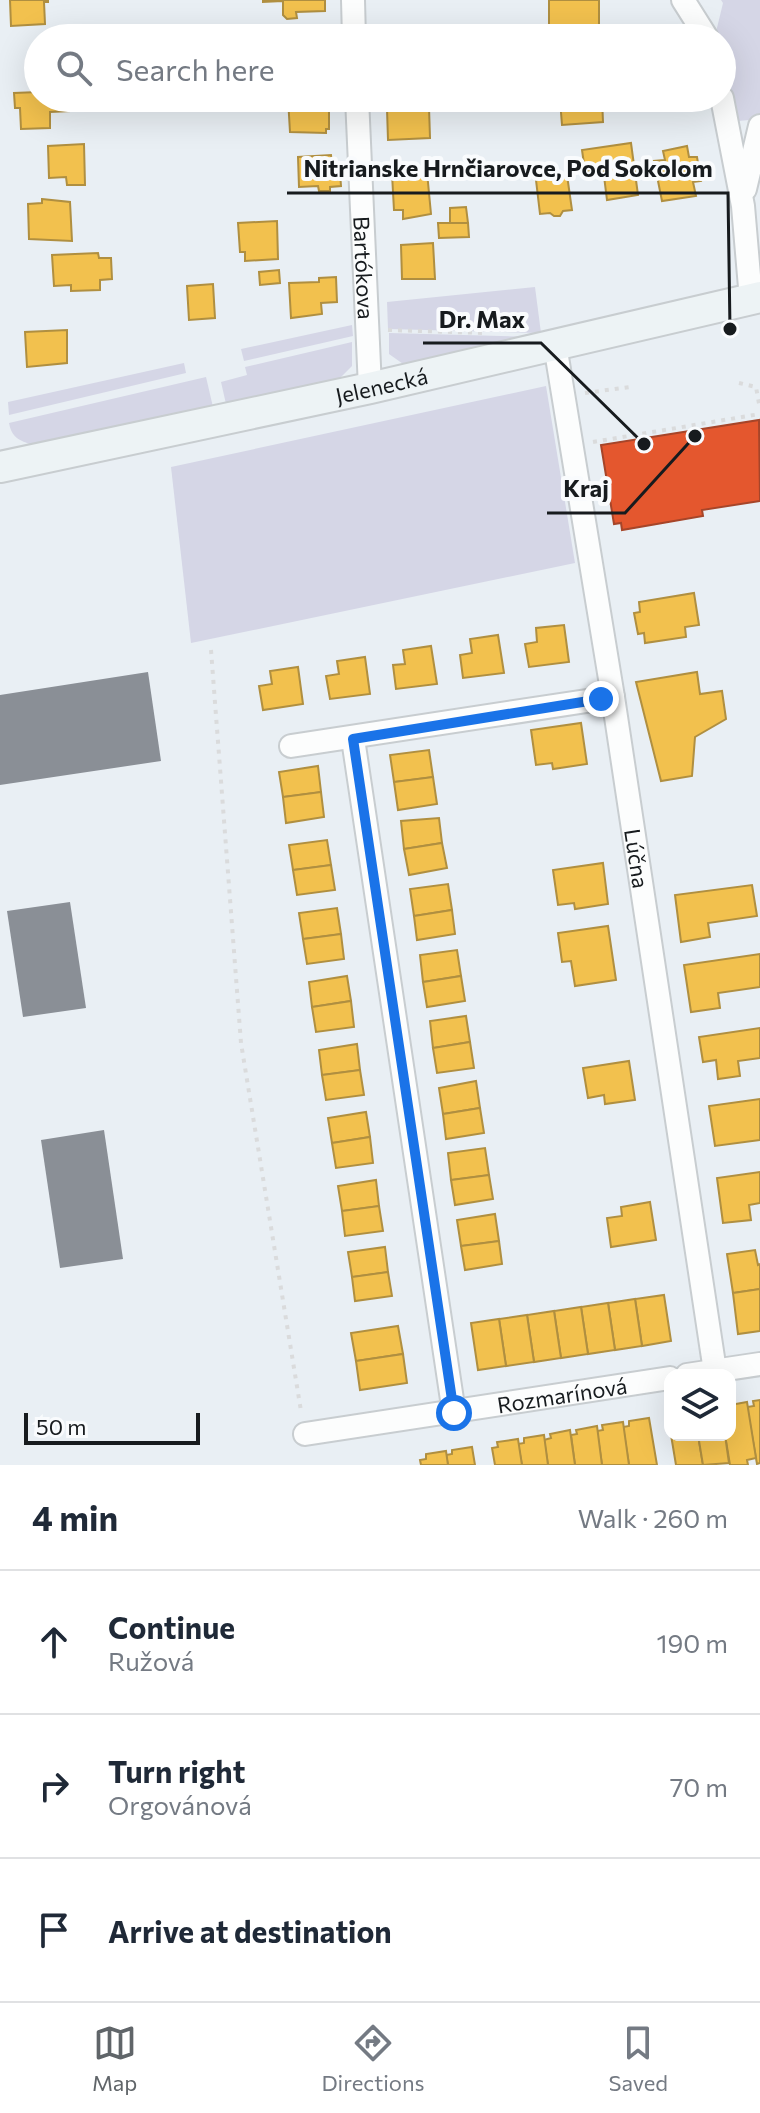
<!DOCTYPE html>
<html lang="en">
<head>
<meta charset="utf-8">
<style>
  body { margin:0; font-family:Commissioner,sans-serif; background:#f2f2f3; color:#1f2937 }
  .controls { position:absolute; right:24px; bottom:24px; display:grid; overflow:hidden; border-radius:16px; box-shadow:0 8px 32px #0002 }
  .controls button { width:72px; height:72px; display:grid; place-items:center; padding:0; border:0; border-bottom:2px solid #e0e1e3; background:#fff; color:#1f2937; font:40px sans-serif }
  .scale { position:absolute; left:24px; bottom:20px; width:176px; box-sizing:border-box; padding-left:8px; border:4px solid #171b1e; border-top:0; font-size:22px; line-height:28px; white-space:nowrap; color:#171b1e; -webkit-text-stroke:6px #f9fbfd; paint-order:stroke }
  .stop { position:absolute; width:24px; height:24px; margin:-18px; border:6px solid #1a73e8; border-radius:50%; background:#fff }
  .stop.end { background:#1a73e8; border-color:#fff; box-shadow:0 2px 8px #0008 }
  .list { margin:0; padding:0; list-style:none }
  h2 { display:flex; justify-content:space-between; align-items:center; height:104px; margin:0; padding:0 32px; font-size:34px }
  h2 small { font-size:26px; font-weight:400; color:#747a83 }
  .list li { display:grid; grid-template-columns:52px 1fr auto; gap:24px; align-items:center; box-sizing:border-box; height:144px; padding:0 32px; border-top:2px solid #e0e1e3 }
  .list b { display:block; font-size:30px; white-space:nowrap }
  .list p { margin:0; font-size:26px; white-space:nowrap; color:#747a83 }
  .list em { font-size:26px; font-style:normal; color:#747a83 }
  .icon { flex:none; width:44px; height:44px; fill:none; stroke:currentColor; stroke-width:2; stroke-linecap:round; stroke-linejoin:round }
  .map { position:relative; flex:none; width:760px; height:1465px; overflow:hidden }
  .search { position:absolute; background:#fff; box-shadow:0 8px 32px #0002; left:24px; right:24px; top:24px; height:88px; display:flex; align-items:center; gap:20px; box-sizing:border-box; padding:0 28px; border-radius:44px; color:#747a83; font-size:30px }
  .sheet { height:536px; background:#fff }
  nav { display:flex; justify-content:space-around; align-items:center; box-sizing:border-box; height:112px; border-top:2px solid #e0e1e3; background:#fff; font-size:22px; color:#747a83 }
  nav a { display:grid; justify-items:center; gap:4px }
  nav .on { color:#606569 }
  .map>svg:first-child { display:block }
  .green { fill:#d5d6e6 }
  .homes { fill:#f2c14e; stroke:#b08f40; stroke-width:2 }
  .shops { fill:#e4572e; stroke:#a64529; stroke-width:2 }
  .building { fill:#8a8f96 }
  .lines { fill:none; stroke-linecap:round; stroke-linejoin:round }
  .street-casing { stroke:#c8cdd0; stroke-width:26 }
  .secondary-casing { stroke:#c8cdd0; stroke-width:34 }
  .path { stroke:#dadbdc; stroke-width:4; stroke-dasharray:4 6; stroke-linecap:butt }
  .street { stroke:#fcfdfd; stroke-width:22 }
  .secondary { stroke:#edf3f5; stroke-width:30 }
  .route { stroke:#1a73e8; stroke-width:10 }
  .labels { text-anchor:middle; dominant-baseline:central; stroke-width:8; stroke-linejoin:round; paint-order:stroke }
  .street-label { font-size:22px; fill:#171b1e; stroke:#f9fbfd }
  .leader { fill:none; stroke:#171b1e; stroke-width:3 }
  .callout-dot { fill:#171b1e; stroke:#f9fbfd; stroke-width:3 }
  .callout-label { font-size:24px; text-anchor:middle; font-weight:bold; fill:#171b1e; stroke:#f9fbfd; stroke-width:8; stroke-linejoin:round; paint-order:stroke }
</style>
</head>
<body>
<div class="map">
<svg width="760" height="1465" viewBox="0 0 760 1465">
  <rect width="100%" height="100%" fill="#e9eff4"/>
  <g class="green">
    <path d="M721 0H760V119L738 121 722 57V38H717L716 32 723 3Z"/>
    <path d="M535 287 541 333 388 329 387 302Z"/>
    <path d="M352 325 353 336 244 361 241 349Z"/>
    <path d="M389 333 536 337 406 366 389 354Z"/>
    <path d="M352 342V366L339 379 226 404 221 382 247 375 245 367Z"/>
    <path d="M184 363 186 373 9 415 8 402Z"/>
    <path d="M206 377 213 407 36 446C21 441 12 439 9 423Z"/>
    <path d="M546 386 575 563 191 643 171 467Z"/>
  </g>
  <g class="homes">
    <path d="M10 0H48V2H44L45 24 11 26Z"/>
    <path d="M263 0H325V11L296 12 297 18 287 19 283 15V1L263 2Z"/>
    <path d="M549 0H599V32L549 31Z"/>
    <path d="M419 27 420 38H384V29Z"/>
    <path d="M38 92V98H69L70 111 50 112V128L21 129 20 108H15L14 93Z"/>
    <path d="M288 98H329V129H326V133L290 132Z"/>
    <path d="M579 98H602L603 122 562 125 560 100Z"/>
    <path d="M429 107 430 138 388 140 387 109Z"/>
    <path d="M631 143 638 195 607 200 603 168 585 171 582 150Z"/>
    <path d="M84 144 85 185H67L66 177 49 178 48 146Z"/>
    <path d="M687 146 689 157H697L701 181 693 182 696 196 662 201 654 161 665 160 663 151Z"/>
    <path d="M331 155 333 173H340L341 186 330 187V191H319L318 186 299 187 298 157Z"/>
    <path d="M427 172 431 214 403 219V210H394L392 174Z"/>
    <path d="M567 175 572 210 563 211 560 216H554L550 213 540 214 536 180Z"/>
    <path d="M42 199 70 202 72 241 29 239 28 204 42 203Z"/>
    <path d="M466 207 468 223H450V208Z"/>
    <path d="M277 221 278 259 245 261V252H240L238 223Z"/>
    <path d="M438 223H468L469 237 439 238Z"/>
    <path d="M433 243 435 279H402L401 245Z"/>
    <path d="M98 253 99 258H111L112 279 100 280V290L71 291V285L54 286 52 255Z"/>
    <path d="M279 270 280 283 260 285 259 272Z"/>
    <path d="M336 277 337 302 321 303 322 314 291 318 289 283 319 282V278Z"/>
    <path d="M213 284 215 318 189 320 187 286Z"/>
    <path d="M67 330V363L27 367 25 332Z"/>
    <path d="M694 593 699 625 685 627 686 637 645 643 644 633 638 634 634 613 640 612 639 602Z"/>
    <path d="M564 625 569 662 529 667 525 644 537 642 536 628Z"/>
    <path d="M498 635 504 673 463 678 460 655 472 653 470 639Z"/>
    <path d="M431 646 437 684 396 689 393 665 405 664 403 650Z"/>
    <path d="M365 657 370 694 330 699 326 676 339 674 337 661Z"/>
    <path d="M298 667 303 704 263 710 259 686 272 684 270 671Z"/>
    <path d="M697 672 700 694 722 691 726 719 695 737 692 776 661 781 636 682Z"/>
    <path d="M581 723 587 764 553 769 552 763 536 765 531 730Z"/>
    <path d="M429 750 433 777 394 782 390 755Z"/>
    <path d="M318 766 321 792 283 797 279 772Z"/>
    <path d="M433 777 437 804 398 810 394 782Z"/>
    <path d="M321 792 324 817 286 823 283 797Z"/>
    <path d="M439 818 442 843 404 849 401 821Z"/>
    <path d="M327 840 331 865 293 870 289 845Z"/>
    <path d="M442 843 447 868 409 875 404 849Z"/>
    <path d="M603 863 608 904 575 909 574 903 558 905 553 870Z"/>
    <path d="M331 865 335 890 297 895 293 870Z"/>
    <path d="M448 884 452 910 414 916 410 889Z"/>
    <path d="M752 885 757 916 708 923 710 937 681 942 675 895Z"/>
    <path d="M337 908 341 934 303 939 299 913Z"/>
    <path d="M452 910 455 934 417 940 414 916Z"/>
    <path d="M608 926 616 980 575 986 571 961 562 962 558 933Z"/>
    <path d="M341 934 344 959 307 964 303 939Z"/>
    <path d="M457 950 461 976 423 982 420 955Z"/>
    <path d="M760 954V987L718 993 720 1008 691 1012 684 965Z"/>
    <path d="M347 976 351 1001 312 1007 309 982Z"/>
    <path d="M461 976 465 1001 427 1007 423 982Z"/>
    <path d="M351 1001 354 1027 316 1032 312 1007Z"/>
    <path d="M466 1016 470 1042 433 1048 430 1021Z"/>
    <path d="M760 1028V1058L738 1061 740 1076 718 1079 716 1060 703 1062 699 1037Z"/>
    <path d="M470 1042 474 1068 437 1073 433 1048Z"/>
    <path d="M357 1044 360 1070 322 1075 319 1050Z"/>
    <path d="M629 1061 635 1100 605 1104 604 1095 588 1098 583 1068Z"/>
    <path d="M360 1070 364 1095 326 1100 322 1075Z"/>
    <path d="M476 1081 480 1108 443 1114 439 1088Z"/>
    <path d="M760 1099V1140L715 1146 709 1106Z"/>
    <path d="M480 1108 484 1133 446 1139 443 1114Z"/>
    <path d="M366 1112 370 1137 332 1143 328 1118Z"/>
    <path d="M370 1137 373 1163 336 1168 332 1143Z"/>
    <path d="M485 1148 489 1175 451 1180 448 1153Z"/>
    <path d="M760 1172V1203L749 1205 751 1220 723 1223 717 1178Z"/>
    <path d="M489 1175 493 1199 455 1205 451 1180Z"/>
    <path d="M376 1180 379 1206 342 1211 338 1186Z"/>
    <path d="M650 1202 656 1240 611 1247 607 1218 622 1216 621 1207Z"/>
    <path d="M379 1206 383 1231 345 1236 342 1211Z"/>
    <path d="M495 1214 499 1241 461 1246 457 1220Z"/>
    <path d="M499 1241 502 1264 465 1270 461 1246Z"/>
    <path d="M385 1247 388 1272 352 1277 348 1252Z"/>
    <path d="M755 1250 758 1265 760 1264V1289L733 1293 727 1254Z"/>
    <path d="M388 1272 392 1296 355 1301 352 1277Z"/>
    <path d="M760 1289V1331L738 1334 733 1293Z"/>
    <path d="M664 1295 671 1341 642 1346 635 1299Z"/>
    <path d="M635 1299 642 1346 615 1350 608 1303Z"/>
    <path d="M608 1303 615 1350 588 1354 581 1307Z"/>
    <path d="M581 1307 588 1354 561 1358 554 1311Z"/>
    <path d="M554 1311 561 1358 534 1362 527 1315Z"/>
    <path d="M527 1315 534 1362 506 1366 499 1319Z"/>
    <path d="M499 1319 506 1366 478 1370 471 1323Z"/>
    <path d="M398 1326 403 1354 356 1361 351 1333Z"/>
    <path d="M403 1354 407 1383 360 1390 356 1361Z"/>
    <path d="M760 1400V1463L757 1464 747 1407 754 1406 753 1401Z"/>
    <path d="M747 1402 756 1458 747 1460 748 1465H730L725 1435H730V1405Z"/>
    <path d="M649 1418 657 1465H629L623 1427 629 1426V1421Z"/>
    <path d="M623 1422 629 1465H602L597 1431 603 1430 602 1425Z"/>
    <path d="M597 1426 602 1465H575L571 1435 577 1434 576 1430Z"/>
    <path d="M570 1430 575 1465H548L544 1440 551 1438 550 1434Z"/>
    <path d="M544 1435 548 1465H522L518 1444 524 1443V1438Z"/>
    <path d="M671 1435H698L703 1465H676Z"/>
    <path d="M698 1435H725L729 1463 703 1465Z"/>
    <path d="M518 1439 522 1465H495L492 1448 498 1447 497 1442Z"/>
    <path d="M472 1447 475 1465H448L446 1455 452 1454V1450Z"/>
    <path d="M446 1451 448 1465H421L420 1460 426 1459V1454Z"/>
  </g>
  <path class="shops" d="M759 420 760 501 702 510 703 516 622 530 621 523 614 524 601 445Z"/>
  <g class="building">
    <path d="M148 672 161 761 0 785V695Z"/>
    <path d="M70 902 86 1008 23 1017 7 911Z"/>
    <path d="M104 1130 123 1259 60 1268 41 1140Z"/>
  </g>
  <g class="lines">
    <defs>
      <g id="street">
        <path d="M353 0 354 38"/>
        <path d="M683 0 707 38"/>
        <path id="s1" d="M357 98 370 388"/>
        <path d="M722 98 743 206 751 299"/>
        <path d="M745 189 760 126"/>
        <path id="s2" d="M555 345 613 697 715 1371"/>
        <path d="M353 739 454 1413"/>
        <path d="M291 746 613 697"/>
        <path d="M687 1375 760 1364"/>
        <path id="s3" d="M305 1434 670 1378"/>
      </g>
      <g id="secondary">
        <path id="s4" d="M0 467 370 388 760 297"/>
      </g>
    </defs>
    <use href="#street" class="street-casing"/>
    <use href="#secondary" class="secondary-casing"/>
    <g class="path">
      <path d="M388 330 484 333"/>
      <path d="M739 383 756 387 760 409"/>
      <path d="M585 393 630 387"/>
      <path d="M593 442 760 414"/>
      <path d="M211 650 241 1043 301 1411"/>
    </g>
    <use href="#street" class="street"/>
    <use href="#secondary" class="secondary"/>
  </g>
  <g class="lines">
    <path class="route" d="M454 1413 353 739 601 699"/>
  </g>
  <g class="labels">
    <g class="street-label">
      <text stroke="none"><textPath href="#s1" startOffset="170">Bartókova</textPath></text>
      <text stroke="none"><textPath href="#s4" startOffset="390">Jelenecká</textPath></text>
      <text stroke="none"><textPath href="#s2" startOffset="520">Lúčna</textPath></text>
      <text stroke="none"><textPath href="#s3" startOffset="260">Rozmarínová</textPath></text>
    </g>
  </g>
  <path class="leader" d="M730 329L728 193H287M644 444L541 343H423M695 436L625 513H547"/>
  <g class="callout-dot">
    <circle cx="730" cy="329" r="8"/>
    <circle cx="644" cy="444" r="8"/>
    <circle cx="695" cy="436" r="8"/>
  </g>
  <g class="callout-label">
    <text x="508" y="177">Nitrianske Hrnčiarovce, Pod Sokolom</text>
    <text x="482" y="328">Dr. Max</text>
    <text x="586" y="497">Kraj</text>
  </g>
</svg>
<div class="controls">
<button><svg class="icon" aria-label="layers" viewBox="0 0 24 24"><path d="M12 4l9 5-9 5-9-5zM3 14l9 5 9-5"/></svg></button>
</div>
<div class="scale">50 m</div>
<div class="stop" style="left:454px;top:1413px"></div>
<div class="stop end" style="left:601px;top:699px"></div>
<div class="search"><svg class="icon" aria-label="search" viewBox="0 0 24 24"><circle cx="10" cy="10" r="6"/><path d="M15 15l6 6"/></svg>Search here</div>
</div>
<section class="sheet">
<h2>4 min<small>Walk · 260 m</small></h2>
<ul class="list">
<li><svg class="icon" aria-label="ahead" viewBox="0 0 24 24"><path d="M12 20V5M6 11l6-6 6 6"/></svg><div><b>Continue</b><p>Ružová</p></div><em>190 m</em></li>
<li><svg class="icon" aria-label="right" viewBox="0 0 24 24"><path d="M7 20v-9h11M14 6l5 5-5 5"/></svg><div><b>Turn right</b><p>Orgovánová</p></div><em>70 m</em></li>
<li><svg class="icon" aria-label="arrive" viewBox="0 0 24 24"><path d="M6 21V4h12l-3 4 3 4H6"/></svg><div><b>Arrive at destination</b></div></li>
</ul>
</section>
<nav>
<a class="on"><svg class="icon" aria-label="map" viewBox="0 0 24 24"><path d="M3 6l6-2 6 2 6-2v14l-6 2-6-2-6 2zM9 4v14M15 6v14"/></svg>Map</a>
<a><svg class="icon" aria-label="directions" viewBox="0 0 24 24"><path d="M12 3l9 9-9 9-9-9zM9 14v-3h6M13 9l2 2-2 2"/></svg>Directions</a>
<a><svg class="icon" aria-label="saved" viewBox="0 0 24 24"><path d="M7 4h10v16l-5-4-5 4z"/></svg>Saved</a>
</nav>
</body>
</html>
